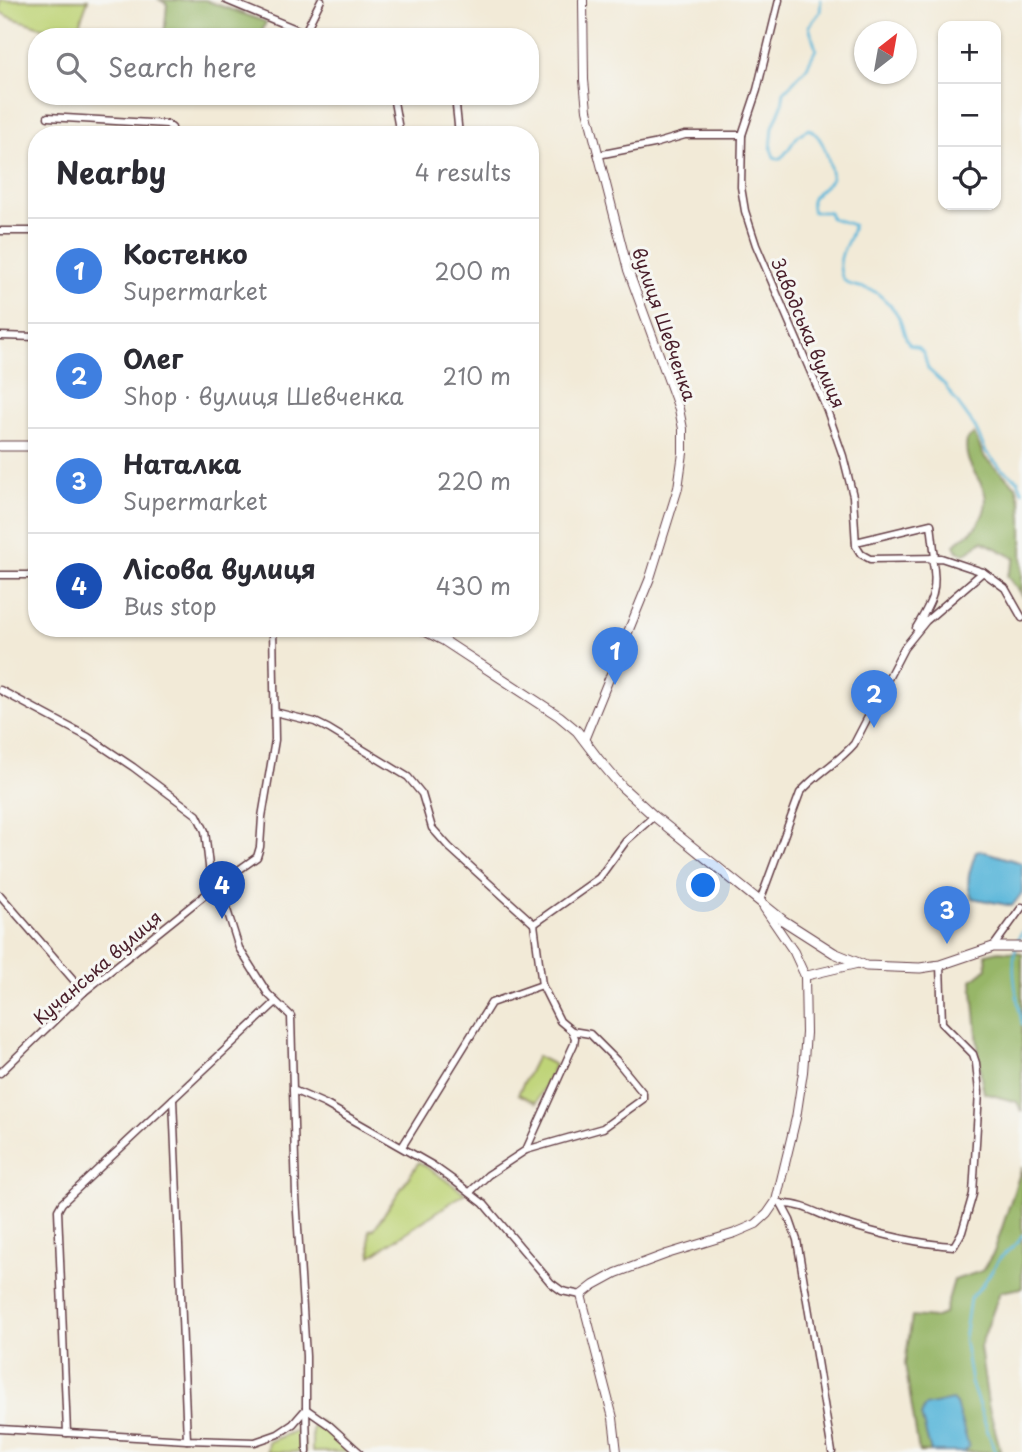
<!DOCTYPE html>
<html lang="en">
<head>
<meta charset="utf-8">
<style>
  body { margin:0; font-family:"Playpen Sans",sans-serif; background:#f2f2f3; color:#2b2b33 }
  .controls { position:absolute; right:21px; top:21px; display:grid; overflow:hidden; border-radius:14px; box-shadow:0 2px 5px #0004 }
  .controls button { width:63px; height:63px; display:grid; place-items:center; padding:0; border:0; border-bottom:2px solid #e1e1e2; background:#fff; color:#2b2b33; font:35px sans-serif }
  .compass { position:absolute; left:854px; top:21px; width:63px; height:63px; border-radius:50%; background:#fff; box-shadow:0 2px 5px #0004; rotate:31deg }
  .you { position:absolute; left:704px; top:886px; width:24px; height:24px; margin:-18px; border:5px solid #fff; border-radius:50%; background:#1a73e8; box-shadow:0 0 0 10px #1a73e833 }
  .badge { display:grid; place-items:center; width:46px; height:46px; border-radius:50%; background:#1a73e8; color:#fff; font-size:23px; font-weight:700 }
  .pin { position:absolute; translate:-50% -58px; filter:drop-shadow(0 2px 4px #0008) }
  .pin::after { content:''; position:absolute; top:37px; width:24px; height:21px; background:inherit; clip-path:polygon(0 0,100% 0,50% 100%) }
  .list { margin:0; padding:0; list-style:none }
  h2 { display:flex; justify-content:space-between; align-items:center; height:91px; margin:0; padding:0 28px; font-size:30px }
  h2 small { font-size:23px; font-weight:400; color:#7c7c81 }
  .list li { display:grid; grid-template-columns:46px 1fr auto; gap:21px; align-items:center; box-sizing:border-box; height:105px; padding:0 28px; border-top:2px solid #e1e1e2 }
  .list b { display:block; font-size:26px; white-space:nowrap }
  .list p { margin:0; font-size:23px; white-space:nowrap; color:#7c7c81 }
  .list em { font-size:23px; font-style:normal; color:#7c7c81 }
  .icon { flex:none; width:38px; height:38px; fill:none; stroke:currentColor; stroke-width:2; stroke-linecap:round; stroke-linejoin:round }
  .map { position:relative; flex:none; width:1022px; height:1452px; overflow:hidden }
  .search { position:absolute; background:#fff; box-shadow:0 2px 5px #0004; left:28px; top:28px; width:511px; height:77px; display:flex; align-items:center; gap:18px; box-sizing:border-box; padding:0 24px; border-radius:28px; color:#7c7c81; font-size:26px }
  .panel { position:absolute; background:#fff; box-shadow:0 2px 5px #0004; left:28px; top:126px; width:511px; height:511px; border-radius:28px }
  .map>svg:first-child { display:block }
  .green { fill:#bfd478; stroke:#847a52; stroke-width:2 }
  .forest { fill:#97b668; stroke:#706a4a; stroke-width:2 }
  .water { fill:#5cb7da; stroke:#536b82; stroke-width:2 }
  .lines { fill:none; stroke-linecap:round; stroke-linejoin:round }
  .stream { stroke:#5cb7da; stroke-width:2.5 }
  .minor-casing { stroke:#633d45; stroke-width:9 }
  .tertiary-casing { stroke:#633d45; stroke-width:10 }
  .secondary-casing { stroke:#633d45; stroke-width:11 }
  .minor { stroke:#fff; stroke-width:6 }
  .tertiary { stroke:#fff; stroke-width:8 }
  .secondary { stroke:#fff; stroke-width:9 }
  .labels { text-anchor:middle; dominant-baseline:central; stroke-width:6; stroke-linejoin:round; paint-order:stroke }
  .street-label { font-size:18px; fill:#4a1f2b; stroke:#f6f6f2 }
</style>
</head>
<body>
<div class="map">
<svg width="1022" height="1452" viewBox="0 0 1022 1452">
  <rect width="100%" height="100%" fill="#f6f6f2"/>
  <filter id="ink" filterUnits="userSpaceOnUse"><feTurbulence type="fractalNoise" baseFrequency=".0143" numOctaves="2"/><feDisplacementMap in="SourceGraphic" scale="14" xChannelSelector="R" yChannelSelector="G"/><feConvolveMatrix kernelMatrix="1 2 1 2 8 2 1 2 1" color-interpolation-filters="sRGB"/></filter>
  <filter id="wash" filterUnits="userSpaceOnUse"><feTurbulence type="fractalNoise" baseFrequency=".00686" numOctaves="4" result="noise"/><feDisplacementMap in="SourceGraphic" scale="28" xChannelSelector="R" yChannelSelector="G"/><feGaussianBlur stdDeviation="1.57" result="paint"/><feColorMatrix in="noise" values="0 0 0 0 0 0 0 0 0 0 0 0 0 0 0 0 0 1.4 0 .05"/><feComposite in="paint" operator="in"/></filter>
  <g filter="url(#wash)">
    <rect width="100%" height="100%" fill="#f2ead7"/>
    <g class="green">
      <path d="M0 0H88L77 30 68 36 9 17 0 12Z"/>
      <path d="M537 1056 555 1065 536 1103 518 1094Z"/>
      <path d="M419 1162 465 1193 371 1256 369 1230 374 1229Z"/>
      <path d="M320 1421 357 1452H312V1429L315 1422Z"/>
      <path d="M295 1431 304 1440 305 1452H267L268 1442Z"/>
    </g>
    <g class="forest">
      <path d="M160 0H205L266 22 260 37H164L167 4Z"/>
      <path d="M974 434 985 458 1016 486 1021 503 1022 520V595L1007 576 1015 558 982 541 965 554 957 551 954 545C961 537 972 534 978 524 1003 484 960 477 967 439Z"/>
      <path d="M999 951 1022 953V1112L1017 1102 984 1093 981 1077 972 980 987 968 986 954Z"/>
      <path d="M1022 1167V1288L1000 1292 980 1347 988 1404 1001 1452H919L905 1364 912 1316 934 1318 944 1314 954 1280 982 1271 994 1252Z"/>
    </g>
    <g class="water">
      <path d="M979 850 1022 863V893L1012 906 972 898C964 881 971 868 976 851Z"/>
      <path d="M952 1400 956 1404 969 1447 964 1452H931L921 1416 925 1406Z"/>
    </g>
    <g class="lines">
      <g class="stream">
        <path d="M821 0 820 12 809 26 816 49 807 67 784 92 782 105 773 127 771 149 774 157 780 159C792 149 793 135 809 129 824 136 830 163 832 178 824 191 806 194 813 212H829L831 218 853 225C852 239 839 251 840 267 841 292 863 283 877 293 884 299 896 310 899 318 903 326 904 336 909 344L919 348 924 354 928 369 943 383 975 427 986 452 1003 470 1018 480 1022 491"/>
        <path d="M1022 931C1006 960 1017 994 1022 1024"/>
        <path d="M995 1452 971 1383 964 1339 970 1298 982 1286 1000 1258 1018 1242 1022 1235"/>
      </g>
    </g>
  </g>
  <g filter="url(#ink)">
    <g class="lines">
      <defs>
        <g id="minor">
          <path d="M226 0 315 37"/>
          <path d="M779 0 757 90 742 135 741 187 745 211 756 245 827 410 843 456 853 496 856 546 861 554 870 559 941 558 983 572 1005 588 1022 618"/>
          <path d="M305 32 321 0"/>
          <path d="M393 96 400 135"/>
          <path d="M455 96 459 135"/>
          <path d="M48 117 167 124 172 128 173 135"/>
          <path d="M598 155 654 144 685 135H742"/>
          <path d="M0 231H37"/>
          <path d="M0 336 37 337"/>
          <path d="M856 542 931 524 935 558"/>
          <path d="M0 575H37"/>
          <path d="M916 628C932 601 939 590 932 558"/>
          <path d="M0 690 88 737 133 767 197 815 205 831 210 875 223 897 239 948 268 994 291 1016 293 1090 325 1104 432 1165 453 1180 484 1204 551 1283 562 1291 581 1295"/>
          <path d="M275 712 315 722 329 729 408 777 422 794 432 828 449 847 534 924"/>
          <path d="M0 895 84 992"/>
          <path d="M760 901 800 793C815 774 838 763 854 744L904 648 926 621 983 572"/>
          <path d="M534 924 599 878 626 841 654 816"/>
          <path d="M993 947 1022 907"/>
          <path d="M0 1073 84 992 216 886 257 857 260 847 262 817 275 740 273 628"/>
          <path d="M173 1099 187 1440"/>
          <path d="M402 1147 491 1003 542 985"/>
          <path d="M526 1150 603 1128 643 1099V1093L616 1060 590 1034 572 1031"/>
          <path d="M470 1192 488 1175 526 1150 574 1044 575 1038 572 1031 560 1021 542 985 534 924"/>
          <path d="M781 1203 790 1220 797 1240 832 1452"/>
          <path d="M782 1204C803 1203 821 1216 840 1222 875 1233 916 1244 954 1246L962 1232 973 1194 979 1092 976 1063 973 1054 942 1023 940 965"/>
          <path d="M0 1429 187 1440 255 1442 278 1434 293 1424 306 1409V1356L296 1196 293 1090"/>
          <path d="M67 1433 58 1210 62 1203 276 1002"/>
          <path d="M307 1452 306 1409 329 1425 359 1452"/>
        </g>
        <g id="tertiary">
          <path d="M583 0 584 80 587 110 628 270 679 409 683 429V453L678 488 650 578 584 740"/>
          <path d="M805 976 856 964"/>
          <path d="M617 1452 613 1418 581 1295 594 1285 616 1273 667 1254 735 1233 756 1224 767 1214 776 1201 796 1118 803 1072 806 1033 805 976 794 952 764 908"/>
        </g>
        <g id="secondary">
          <path d="M0 446H37"/>
          <path d="M419 628 443 640 559 716 577 731 599 760 622 787 654 816 784 921 834 953 866 966 920 968 940 965 993 947H1022"/>
        </g>
      </defs>
      <use href="#minor" class="minor-casing"/>
      <use href="#tertiary" class="tertiary-casing"/>
      <use href="#secondary" class="secondary-casing"/>
      <use href="#minor" class="minor"/>
      <use href="#tertiary" class="tertiary"/>
      <use href="#secondary" class="secondary"/>
    </g>
  </g>
  <g class="labels">
    <g class="street-label">
      <text transform="translate(665 324) rotate(71)">вулиця Шевченка</text>
      <text transform="translate(809 333) rotate(67)">Заводська вулиця</text>
      <text transform="translate(97 967) rotate(-41)">Кучанська вулиця</text>
    </g>
  </g>
</svg>
<div class="controls">
<button>+</button>
<button>−</button>
<button><svg class="icon" aria-label="locate" viewBox="0 0 24 24"><circle cx="12" cy="12" r="6"/><path d="M12 2v4M12 18v4M2 12h4M18 12h4"/></svg></button>
</div>
<svg class="compass" viewBox="-18 -18 36 36"><path d="M0-13l5 13h-10z" fill="#e53935"/><path d="M0 13l5-13h-10z" fill="#7c7c81"/></svg>
<div class="you"></div>
<div class="pin badge" style="left:615px;top:685px;background:#3f7fe0">1</div>
<div class="pin badge" style="left:874px;top:728px;background:#3f7fe0">2</div>
<div class="pin badge" style="left:947px;top:944px;background:#3f7fe0">3</div>
<div class="pin badge" style="left:222px;top:919px;background:#1a4fb4">4</div>
<div class="search"><svg class="icon" aria-label="search" viewBox="0 0 24 24"><circle cx="10" cy="10" r="6"/><path d="M15 15l6 6"/></svg>Search here</div>
<section class="panel">
<h2>Nearby<small>4 results</small></h2>
<ul class="list">
<li><span class="badge" style="background:#3f7fe0">1</span><div><b>Костенко</b><p>Supermarket</p></div><em>200 m</em></li>
<li><span class="badge" style="background:#3f7fe0">2</span><div><b>Олег</b><p>Shop · вулиця Шевченка</p></div><em>210 m</em></li>
<li><span class="badge" style="background:#3f7fe0">3</span><div><b>Наталка</b><p>Supermarket</p></div><em>220 m</em></li>
<li><span class="badge" style="background:#1a4fb4">4</span><div><b>Лісова вулиця</b><p>Bus stop</p></div><em>430 m</em></li>
</ul>
</section>
</div>
</body>
</html>
